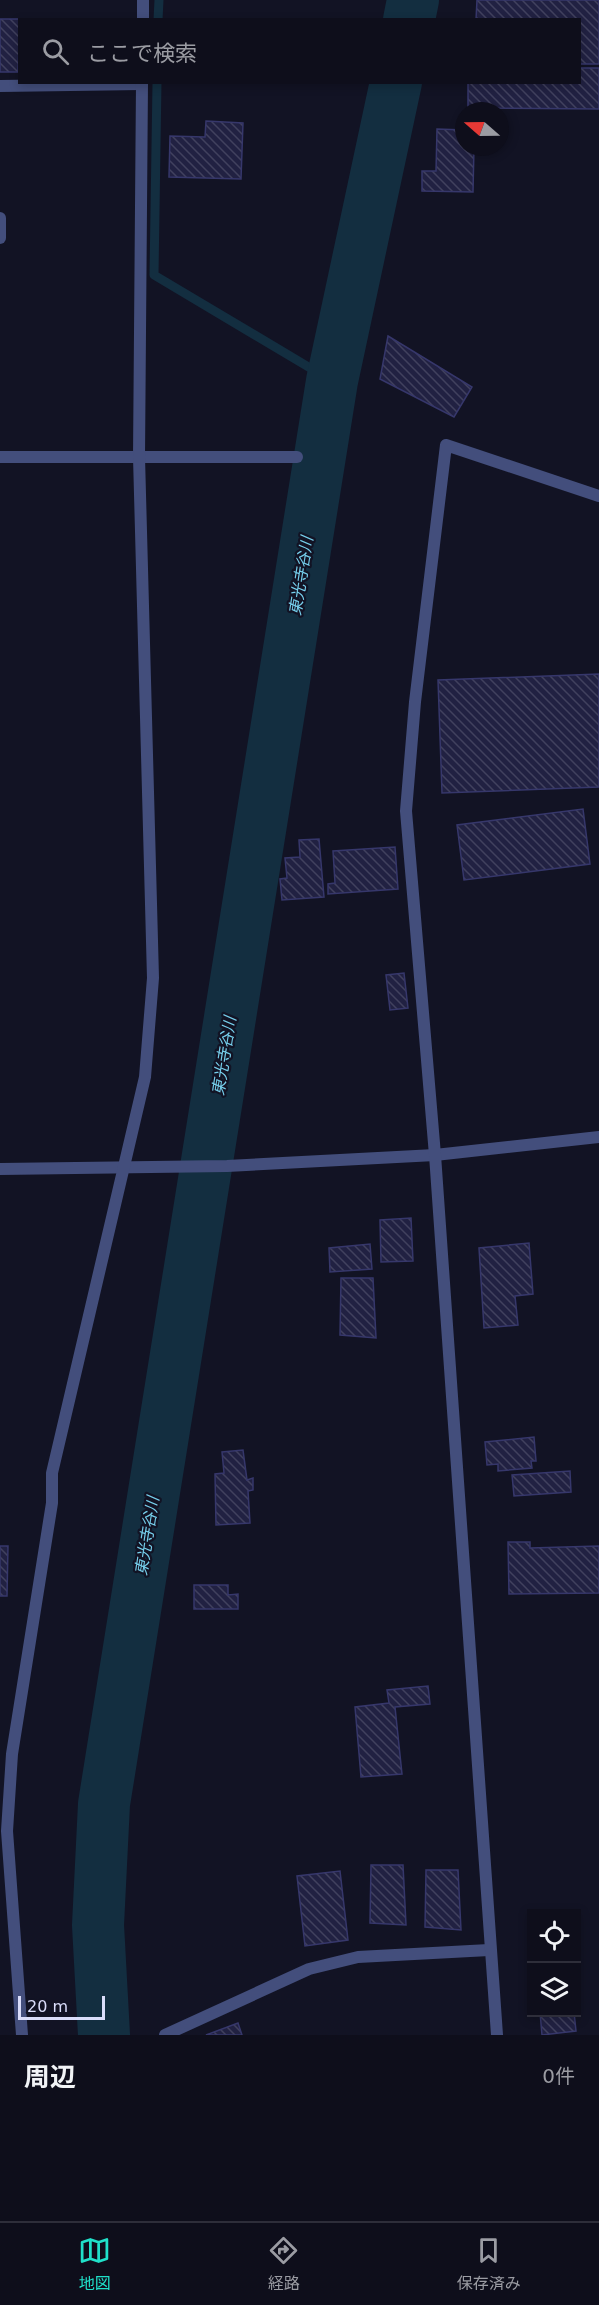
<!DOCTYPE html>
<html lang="ja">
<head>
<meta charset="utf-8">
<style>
  body { margin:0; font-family:"DejaVu Sans","Noto Sans JP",sans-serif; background:#171724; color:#f1f3f6 }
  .controls { position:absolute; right:18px; bottom:18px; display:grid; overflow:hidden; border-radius:0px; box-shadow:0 3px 9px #0003 }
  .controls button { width:54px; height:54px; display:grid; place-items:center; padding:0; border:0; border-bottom:2px solid #2e2e3a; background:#0e0e1b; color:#f1f3f6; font:30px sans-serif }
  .compass { position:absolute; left:455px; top:102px; width:54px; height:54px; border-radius:50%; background:#0e0e1b; box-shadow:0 3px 9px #0003; rotate:290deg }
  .scale { position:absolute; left:18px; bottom:15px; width:87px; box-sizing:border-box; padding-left:6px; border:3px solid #daddfa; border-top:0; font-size:16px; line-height:21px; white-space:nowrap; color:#daddfa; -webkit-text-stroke:4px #121324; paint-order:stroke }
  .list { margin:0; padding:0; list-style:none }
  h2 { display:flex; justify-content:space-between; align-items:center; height:78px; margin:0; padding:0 24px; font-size:26px }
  h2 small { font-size:20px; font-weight:400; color:#9b9ca3 }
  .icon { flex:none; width:33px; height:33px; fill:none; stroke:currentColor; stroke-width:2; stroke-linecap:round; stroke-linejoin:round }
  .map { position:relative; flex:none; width:599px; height:2035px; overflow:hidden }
  .search { position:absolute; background:#0e0e1b; box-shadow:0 3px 9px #0003; left:18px; right:18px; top:18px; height:66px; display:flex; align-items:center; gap:15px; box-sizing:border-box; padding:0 21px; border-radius:0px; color:#9b9ca3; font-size:22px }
  .sheet { height:186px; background:#0e0e1b }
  nav { display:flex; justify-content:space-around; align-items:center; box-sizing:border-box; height:84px; border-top:2px solid #2e2e3a; background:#0e0e1b; font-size:16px; color:#9b9ca3 }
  nav a { display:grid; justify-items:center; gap:3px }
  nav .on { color:#20e0c9 }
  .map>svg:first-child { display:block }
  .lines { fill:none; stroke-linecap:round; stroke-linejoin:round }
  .stream { stroke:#132e40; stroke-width:9 }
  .river { stroke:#132e40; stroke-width:52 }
  .building { fill:url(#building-back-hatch); stroke:#36376b; stroke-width:1.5 }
  .street { stroke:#434e7c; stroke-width:12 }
  .labels { text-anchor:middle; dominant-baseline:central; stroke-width:4.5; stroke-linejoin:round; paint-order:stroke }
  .water-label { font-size:16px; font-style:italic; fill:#76cfec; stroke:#121324 }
</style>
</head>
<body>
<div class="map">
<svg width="599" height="2035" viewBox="0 0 599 2035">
  <defs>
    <pattern id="building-back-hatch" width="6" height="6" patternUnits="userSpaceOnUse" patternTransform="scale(1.5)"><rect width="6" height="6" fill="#212142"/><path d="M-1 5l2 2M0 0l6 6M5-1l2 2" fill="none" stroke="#41415e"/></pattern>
  </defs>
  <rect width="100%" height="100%" fill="#121324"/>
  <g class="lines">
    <g class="stream">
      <path d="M158 20 159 0"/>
      <path d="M157 82 154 275 332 381"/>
    </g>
    <g class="river">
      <path d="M409 20 413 0"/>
      <path d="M104 2035 98 1925 104 1804 332 381 396 82"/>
    </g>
  </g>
  <g class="building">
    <path d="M477 0H599V64H580V20H476Z"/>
    <path d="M0 19H30L20 20 18 72H0Z"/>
    <path d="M580 68H599V109L468 108V82H580Z"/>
    <path d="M206 121 243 123 241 179 169 177 170 136 205 137Z"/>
    <path d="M437 129 464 130V147H474L473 192 422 191V171H436Z"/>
    <path d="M388 336 472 387 454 417 380 379Z"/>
    <path d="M599 674V787L442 793 438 680Z"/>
    <path d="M583 809 590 864 464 880 457 825Z"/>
    <path d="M319 839 324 897 282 900 280 879 287 878 285 858 300 857 299 840Z"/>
    <path d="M395 847 398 889 328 894V884L335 883 333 851Z"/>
    <path d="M404 973 408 1008 390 1010 386 975Z"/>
    <path d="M411 1218 413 1261 381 1262 380 1220Z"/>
    <path d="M529 1243 533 1294 515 1296 518 1325 484 1328 479 1248Z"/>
    <path d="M370 1244 372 1269 330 1272 329 1248Z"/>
    <path d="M341 1278H373L376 1338 340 1335Z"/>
    <path d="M534 1437 536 1461H531L532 1468 498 1471V1464L487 1465 485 1442Z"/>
    <path d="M243 1450 247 1480 253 1478V1490L248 1491 250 1523 216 1525 215 1474 224 1473 222 1452Z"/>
    <path d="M570 1471 571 1492 514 1496 512 1475Z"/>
    <path d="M508 1542H530V1548L599 1546V1593L509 1594Z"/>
    <path d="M0 1546H8L7 1596H0Z"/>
    <path d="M194 1585H228V1595L238 1594V1609H194Z"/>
    <path d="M428 1686 430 1704 395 1707 402 1774 361 1777 355 1707 389 1703 387 1690Z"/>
    <path d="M371 1865H403L406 1925 370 1923Z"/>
    <path d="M426 1870H458L461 1930 425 1927Z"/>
    <path d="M340 1871 348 1940 305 1946 297 1876Z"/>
    <path d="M540 2012H574L576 2031 542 2035Z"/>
    <path d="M238 2023 242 2035H206Z"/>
  </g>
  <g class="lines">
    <g class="street">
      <path d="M143 20V0"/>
      <path d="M0 86 142 84"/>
      <path d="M0 218V238"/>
      <path d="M0 457H297"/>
      <path d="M0 1169 227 1166 435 1155 599 1137"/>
      <path d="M22 2035 7 1831 12 1754 52 1503V1473L145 1077 153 978 139 457 142 82"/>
      <path d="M165 2035 309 1969 358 1957 489 1950"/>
      <path d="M497 2035 435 1155 406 811 415 702 446 445 599 496"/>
    </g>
  </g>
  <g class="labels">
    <g class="water-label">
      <text transform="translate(301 576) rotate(-81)">東光寺谷川</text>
      <text transform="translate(224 1056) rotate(-81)">東光寺谷川</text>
      <text transform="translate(147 1536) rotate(-81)">東光寺谷川</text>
    </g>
  </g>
</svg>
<div class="controls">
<button><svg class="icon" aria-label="locate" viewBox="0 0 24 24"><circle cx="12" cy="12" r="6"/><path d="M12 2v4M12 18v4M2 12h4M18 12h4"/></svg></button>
<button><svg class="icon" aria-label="layers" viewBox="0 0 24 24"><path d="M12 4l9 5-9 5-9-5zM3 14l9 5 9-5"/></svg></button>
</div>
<svg class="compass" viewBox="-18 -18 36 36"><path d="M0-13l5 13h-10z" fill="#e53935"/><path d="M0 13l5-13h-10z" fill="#9b9ca3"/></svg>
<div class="scale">20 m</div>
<div class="search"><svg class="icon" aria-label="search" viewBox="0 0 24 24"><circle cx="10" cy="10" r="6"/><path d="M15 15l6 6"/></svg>ここで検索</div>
</div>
<section class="sheet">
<h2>周辺<small>0件</small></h2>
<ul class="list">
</ul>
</section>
<nav>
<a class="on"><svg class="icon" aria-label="map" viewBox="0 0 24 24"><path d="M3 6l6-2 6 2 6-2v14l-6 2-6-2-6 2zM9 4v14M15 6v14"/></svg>地図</a>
<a><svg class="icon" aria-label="directions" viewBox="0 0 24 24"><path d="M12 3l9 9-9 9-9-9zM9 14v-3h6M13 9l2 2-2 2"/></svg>経路</a>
<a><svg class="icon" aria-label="saved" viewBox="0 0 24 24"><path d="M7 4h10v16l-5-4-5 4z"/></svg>保存済み</a>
</nav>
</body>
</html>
